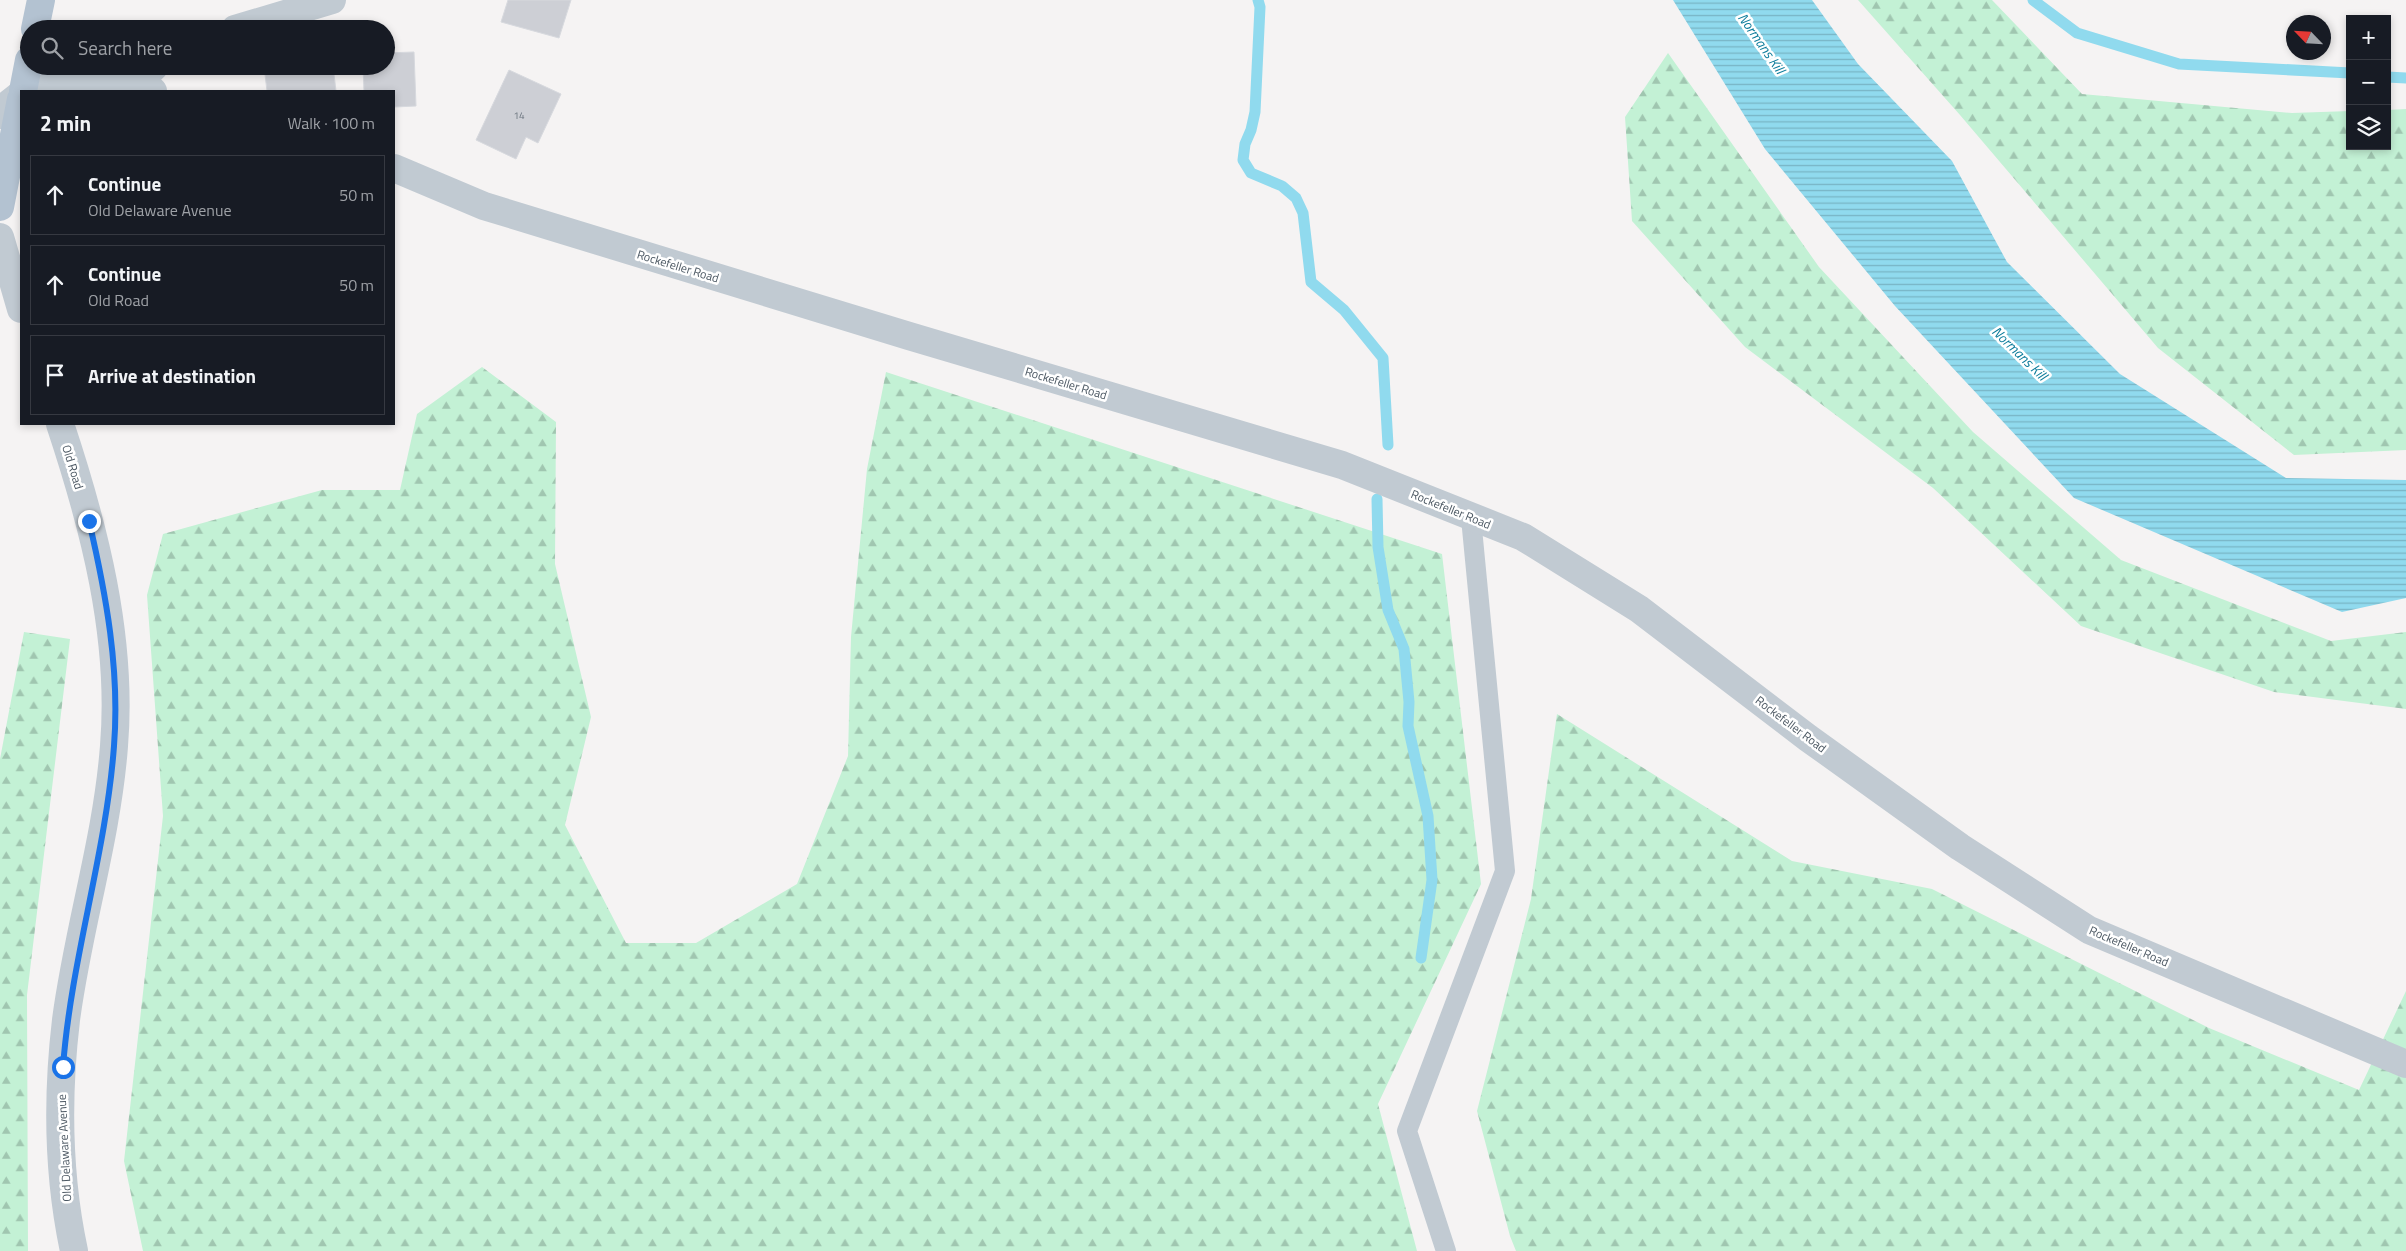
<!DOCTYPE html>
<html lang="en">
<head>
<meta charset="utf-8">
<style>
  body { margin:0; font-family:"Titillium Web",sans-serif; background:#242831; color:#f1f3f6 }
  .controls { position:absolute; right:15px; top:15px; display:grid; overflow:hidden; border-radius:0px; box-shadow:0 2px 8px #0003 }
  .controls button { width:45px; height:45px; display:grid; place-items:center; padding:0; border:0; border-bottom:1px solid #363941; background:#171b24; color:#f1f3f6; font:25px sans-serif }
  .compass { position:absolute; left:2286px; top:15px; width:45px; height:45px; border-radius:50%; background:#171b24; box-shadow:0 2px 8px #0003; rotate:295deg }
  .stop { position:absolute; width:15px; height:15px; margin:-11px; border:4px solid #1a73e8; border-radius:50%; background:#fff }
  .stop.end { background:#1a73e8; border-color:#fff; box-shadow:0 1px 5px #0008 }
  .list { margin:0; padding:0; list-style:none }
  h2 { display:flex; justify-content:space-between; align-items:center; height:65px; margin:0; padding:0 20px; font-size:21px }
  h2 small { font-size:16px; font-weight:400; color:#9ea1a6 }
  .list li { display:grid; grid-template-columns:32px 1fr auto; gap:15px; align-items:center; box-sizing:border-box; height:80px; margin:0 10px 10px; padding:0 10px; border:1px solid #363941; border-radius:0px }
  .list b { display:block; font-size:19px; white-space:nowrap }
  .list p { margin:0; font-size:16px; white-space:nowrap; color:#9ea1a6 }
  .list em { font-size:16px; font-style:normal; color:#9ea1a6 }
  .icon { flex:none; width:28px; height:28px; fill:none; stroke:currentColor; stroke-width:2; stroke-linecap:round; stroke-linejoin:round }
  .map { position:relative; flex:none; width:2406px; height:1251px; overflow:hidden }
  .search { position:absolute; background:#171b24; box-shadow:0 2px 8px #0003; left:20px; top:20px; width:375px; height:55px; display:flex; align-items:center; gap:12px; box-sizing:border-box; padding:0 18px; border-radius:28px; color:#9ea1a6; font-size:19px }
  .panel { position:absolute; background:#171b24; box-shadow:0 2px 8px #0003; left:20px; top:90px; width:375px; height:335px; border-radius:0px }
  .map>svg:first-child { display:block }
  .forest { fill:url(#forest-firs) }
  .water { fill:url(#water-rules) }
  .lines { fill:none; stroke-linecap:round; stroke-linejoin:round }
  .stream { stroke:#90daee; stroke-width:11 }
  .building { fill:#cdcfd5; stroke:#d7d9de }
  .lane { stroke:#c1cad2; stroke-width:20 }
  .street { stroke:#c1cad2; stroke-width:28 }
  .primary { stroke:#b3c2d1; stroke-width:28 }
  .route { stroke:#1a73e8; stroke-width:6 }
  .labels { text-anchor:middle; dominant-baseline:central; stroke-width:5; stroke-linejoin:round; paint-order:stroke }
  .number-label { font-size:10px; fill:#6b747e }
  .street-label { font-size:12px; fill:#4a5661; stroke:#fff }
  .water-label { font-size:14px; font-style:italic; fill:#0c7c9b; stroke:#fff }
</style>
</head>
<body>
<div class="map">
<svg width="2406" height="1251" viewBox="0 0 2406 1251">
  <defs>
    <pattern id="forest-firs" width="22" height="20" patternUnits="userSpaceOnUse" patternTransform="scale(1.25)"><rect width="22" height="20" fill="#c3f1d5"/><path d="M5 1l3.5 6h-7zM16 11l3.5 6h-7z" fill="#a0c6b0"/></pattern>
    <pattern id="water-rules" width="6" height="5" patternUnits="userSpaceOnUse" patternTransform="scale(1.25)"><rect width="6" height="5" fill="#90daee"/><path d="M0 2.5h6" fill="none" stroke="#78b4c4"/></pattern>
  </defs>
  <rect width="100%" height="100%" fill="#f5f3f3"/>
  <g class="forest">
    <path d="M1858 0H1992L2082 94 2292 113 2350 111V146H2387V110L2406 109V450L2294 455 2158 348 1960 115Z"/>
    <path d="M1668 53 1819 267 1973 432 2121 560 2331 641 2406 632V709L2274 692 2081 626 1933 488 1745 347 1632 221 1625 117Z"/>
    <path d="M482 367 556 422 555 564 591 717 565 825 626 943H696L797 884 848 756 851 637 867 469 886 372 1442 554 1481 884 1378 1104 1417 1251H143L124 1161 163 816 147 595 163 534 322 490H400L417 414Z"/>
    <path d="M24 632 70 639 27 995 28 1251H0V759Z"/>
    <path d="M1557 714 1792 861 1932 889 2209 1028 2359 1090 2406 991V1251H1516L1510 1236 1477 1111 1531 899Z"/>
  </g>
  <path class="water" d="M1673 0H1812L1858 64 1952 161 2007 262 2120 374 2286 478 2406 480V598L2342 612 2074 498 1895 306 1765 149Z"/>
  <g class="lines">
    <g class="stream">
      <path d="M1258 0 1260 7 1255 112 1251 130 1245 144 1243 160 1251 173 1282 186 1296 198 1303 213 1311 282 1344 310 1383 358 1388 445"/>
      <path d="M2033 0 2077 33 2179 64 2350 73"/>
      <path d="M2387 77 2406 78"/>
      <path d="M1377 499 1378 547 1388 610 1404 649 1409 702 1408 726 1428 816 1432 880 1421 958"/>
    </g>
  </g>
  <g class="building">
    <path d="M508 0H571L559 38 501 22Z"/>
    <path d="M414 52 416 106 394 107V91H364L363 66H386V53Z"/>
    <path d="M264 66H333L336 91H267Z"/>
    <path d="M509 70 561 94 538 143 526 137 516 159 476 140Z"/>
  </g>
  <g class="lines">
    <path class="lane" d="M1446 1251 1407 1131 1505 871 1471 518"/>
    <g class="street">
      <path d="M235 29 332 0"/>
      <path d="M134 86 155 66"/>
      <path d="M30 91 52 85 79 87 134 86 153 91"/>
      <path d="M0 115 7 105 21 94"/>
      <path d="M394 168 484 206 909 336 1342 465 1523 537 1639 609 1808 738 1960 847 2089 930 2406 1064"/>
      <path d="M0 237 21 309"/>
      <path d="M60 424C94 526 123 637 114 746 107 839 78 928 66 1020 57 1096 58 1176 74 1251"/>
    </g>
    <g class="primary">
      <path d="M35 29 41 0"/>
      <path d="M23 91 29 60"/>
      <path d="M0 207 21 99"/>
    </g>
  </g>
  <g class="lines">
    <path class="route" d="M63 1067C71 959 106 854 114 746 120 670 106 594 89 521"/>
  </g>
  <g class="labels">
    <g class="number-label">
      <text x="519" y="115">14</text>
    </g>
    <g class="street-label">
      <text transform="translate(678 266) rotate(17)">Rockefeller Road</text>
      <text transform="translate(1066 383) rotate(17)">Rockefeller Road</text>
      <text transform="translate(73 467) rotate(73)">Old Road</text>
      <text transform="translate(1451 509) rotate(22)">Rockefeller Road</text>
      <text transform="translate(1791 724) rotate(37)">Rockefeller Road</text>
      <text transform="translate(2129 946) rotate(23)">Rockefeller Road</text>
      <text transform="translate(64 1148) rotate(-93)">Old Delaware Avenue</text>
    </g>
    <g class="water-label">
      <text transform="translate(1762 43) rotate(55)">Normans Kill</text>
      <text transform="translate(2020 353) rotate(44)">Normans Kill</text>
    </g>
  </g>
</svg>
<div class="controls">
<button>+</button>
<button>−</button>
<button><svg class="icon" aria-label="layers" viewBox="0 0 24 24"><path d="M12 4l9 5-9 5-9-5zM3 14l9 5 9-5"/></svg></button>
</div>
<svg class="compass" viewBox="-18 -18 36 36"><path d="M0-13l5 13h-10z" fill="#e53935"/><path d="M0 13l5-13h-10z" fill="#9ea1a6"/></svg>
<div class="stop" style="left:63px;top:1067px"></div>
<div class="stop end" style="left:89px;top:521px"></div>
<div class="search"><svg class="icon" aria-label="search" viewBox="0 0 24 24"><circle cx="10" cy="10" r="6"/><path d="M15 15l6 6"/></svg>Search here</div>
<section class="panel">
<h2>2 min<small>Walk · 100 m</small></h2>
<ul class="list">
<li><svg class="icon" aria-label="ahead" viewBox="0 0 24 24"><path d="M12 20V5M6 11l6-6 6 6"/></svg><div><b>Continue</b><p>Old Delaware Avenue</p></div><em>50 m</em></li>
<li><svg class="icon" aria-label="ahead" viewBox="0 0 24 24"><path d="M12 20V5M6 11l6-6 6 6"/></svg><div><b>Continue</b><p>Old Road</p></div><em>50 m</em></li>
<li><svg class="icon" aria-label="arrive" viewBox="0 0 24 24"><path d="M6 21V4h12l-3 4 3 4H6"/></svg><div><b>Arrive at destination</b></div></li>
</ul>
</section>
</div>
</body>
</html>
